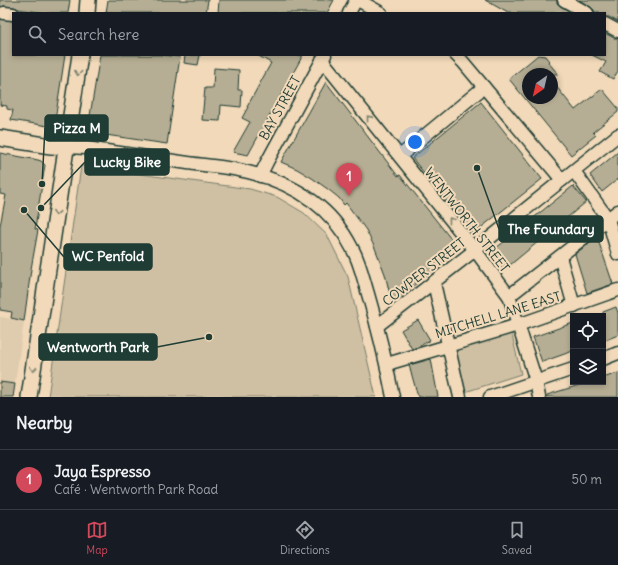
<!DOCTYPE html>
<html lang="en">
<head>
<meta charset="utf-8">
<style>
  body { margin:0; font-family:Delius,sans-serif; background:#242831; color:#f1f3f6 }
  .controls { position:absolute; right:12px; bottom:12px; display:grid; overflow:hidden; border-radius:0px; box-shadow:0 2px 6px #0003 }
  .controls button { width:36px; height:36px; display:grid; place-items:center; padding:0; border:0; border-bottom:1px solid #363941; background:#171b24; color:#f1f3f6; font:20px sans-serif }
  .compass { position:absolute; left:522px; top:68px; width:36px; height:36px; border-radius:50%; background:#171b24; box-shadow:0 2px 6px #0003; rotate:214deg }
  .you { position:absolute; left:415px; top:142px; width:14px; height:14px; margin:-10px; border:3px solid #fff; border-radius:50%; background:#1a73e8; box-shadow:0 0 0 6px #1a73e833 }
  .badge { display:grid; place-items:center; width:26px; height:26px; border-radius:50%; background:#d1495b; color:#fff; font-size:13px; font-weight:700 }
  .pin { position:absolute; translate:-50% -33px; filter:drop-shadow(0 1px 2px #0008) }
  .pin::after { content:''; position:absolute; top:21px; width:14px; height:12px; background:inherit; clip-path:polygon(0 0,100% 0,50% 100%) }
  .list { margin:0; padding:0; list-style:none }
  h2 { display:flex; justify-content:space-between; align-items:center; height:52px; margin:0; padding:0 16px; font-size:17px }
  h2 small { font-size:13px; font-weight:400; color:#9ea1a6 }
  .list li { display:grid; grid-template-columns:26px 1fr auto; gap:12px; align-items:center; box-sizing:border-box; height:60px; padding:0 16px; border-top:1px solid #363941 }
  .list b { display:block; font-size:15px; white-space:nowrap }
  .list p { margin:0; font-size:13px; white-space:nowrap; color:#9ea1a6 }
  .list em { font-size:13px; font-style:normal; color:#9ea1a6 }
  .icon { flex:none; width:22px; height:22px; fill:none; stroke:currentColor; stroke-width:2; stroke-linecap:round; stroke-linejoin:round }
  .map { position:relative; flex:none; width:618px; height:397px; overflow:hidden }
  .search { position:absolute; background:#171b24; box-shadow:0 2px 6px #0003; left:12px; right:12px; top:12px; height:44px; display:flex; align-items:center; gap:10px; box-sizing:border-box; padding:0 14px; border-radius:0px; color:#9ea1a6; font-size:15px }
  .sheet { height:112px; background:#171b24 }
  nav { display:flex; justify-content:space-around; align-items:center; box-sizing:border-box; height:56px; border-top:1px solid #363941; background:#171b24; font-size:11px; color:#9ea1a6 }
  nav a { display:grid; justify-items:center; gap:2px }
  nav .on { color:#d1495b }
  .map>svg:first-child { display:block }
  .built { fill:#dfccae }
  .green { fill:#cfc0a3; stroke:#777e6c }
  .building { fill:#b6ae94; stroke:#1f3d34 }
  .lines { fill:none; stroke-linecap:round; stroke-linejoin:round }
  .minor-casing { stroke:#1f3d34; stroke-width:15 }
  .major-casing { stroke:#1f3d34; stroke-width:18 }
  .minor { stroke:#f1d9b9; stroke-width:12 }
  .major { stroke:#f1d9b9; stroke-width:15 }
  .oneway { stroke:#7d8370 }
  .labels { text-anchor:middle; dominant-baseline:central; stroke-width:4; stroke-linejoin:round; paint-order:stroke }
  .street-label { font-size:13px; fill:#1f3d34; stroke:#f1d9b9 }
  .leader { fill:none; stroke:#1f3d34; stroke-width:1.5 }
  .callout-dot { fill:#1f3d34; stroke:#f1d9b9; stroke-width:1.5 }
  .callout { fill:#1f3d34; stroke:#1f3d34; stroke-width:1.5 }
  .callout-label { font-size:14px; text-anchor:middle; font-weight:bold; fill:#fff }
</style>
</head>
<body>
<div class="map">
<svg width="618" height="397" viewBox="0 0 618 397">
  <rect width="100%" height="100%" fill="#f1d9b9"/>
  <filter id="ink" filterUnits="userSpaceOnUse"><feTurbulence type="fractalNoise" baseFrequency=".025" numOctaves="2"/><feDisplacementMap in="SourceGraphic" scale="8" xChannelSelector="R" yChannelSelector="G"/><feConvolveMatrix kernelMatrix="1 2 1 2 8 2 1 2 1" color-interpolation-filters="sRGB"/></filter>
  <g filter="url(#ink)">
    <path class="built" d="M0 317 24 321 13 397H0Z"/>
    <g class="green">
      <path d="M81 166 250 189 277 197 304 213 327 235 348 277 376 397H48Z"/>
      <path d="M511 331 521 374 465 392 454 349Z"/>
    </g>
    <g class="building">
      <path d="M0 0H70L68 13H46L18 9 14 7 4 6 0 7Z"/>
      <path d="M108 0H208L206 13H106Z"/>
      <path d="M219 0H334L327 13H218Z"/>
      <path d="M485 0H557V3L560 6 572 13H508Z"/>
      <path d="M579 0H618V22L609 17H605V13H594V10L591 7Z"/>
      <path d="M0 19 13 21V55H65L54 127 11 120 13 110 7 109V106L0 105Z"/>
      <path d="M605 33 614 38H618V71L613 79 600 72 606 62 592 55H605Z"/>
      <path d="M100 55H160L180 57 167 144 92 133 88 128Z"/>
      <path d="M185 55H200L198 65 184 63Z"/>
      <path d="M257 55H303L248 155 233 152 250 122 242 118 248 107H247L271 63Z"/>
      <path d="M538 55 545 56 549 61 548 62 558 74H528V98H552V81L575 110 602 89 618 108V112L593 132 596 135 571 155 509 79Z"/>
      <path d="M214 68 239 70 238 90H242L241 107 221 105 220 121 202 120 205 88H213Z"/>
      <path d="M326 82 398 176 400 175 459 249 392 303 385 274 375 248 366 230 346 203 344 205 339 198 329 190 312 178 297 169 281 162Z"/>
      <path d="M481 102 542 179 473 234 412 158Z"/>
      <path d="M618 152V179L602 192 590 175Z"/>
      <path d="M0 153 38 160 41 161 45 165 35 229 38 230 31 269 24 321 11 318 12 312 0 310V226L6 195 0 194Z"/>
      <path d="M573 186 586 202 504 270 490 253Z"/>
      <path d="M597 237 613 284 587 293 575 254Z"/>
      <path d="M616 307 618 313V335L603 341V312Z"/>
      <path d="M418 320 430 340 418 347 412 349 401 330Z"/>
      <path d="M573 323V351L542 362 533 337Z"/>
      <path d="M431 359 438 397H418L409 365Z"/>
      <path d="M618 373V397H547V395L589 382H603V378Z"/>
      <path d="M0 382 15 384 13 397H0Z"/>
    </g>
    <g class="lines">
      <defs>
        <g id="minor">
          <path d="M358 0 381 13"/>
          <path d="M564 0 587 13"/>
          <path d="M4 13 13 14"/>
          <path d="M349 13 356 0"/>
          <path d="M605 24 618 31"/>
          <path d="M456 55 463 62 562 180"/>
          <path d="M322 60 475 250 509 296 536 381 539 397"/>
          <path d="M67 147 86 148C120 153 154 158 188 163 208 166 228 167 248 172 293 183 331 206 352 248 360 262 363 278 368 294 378 328 386 362 393 397"/>
          <path d="M400 156 484 87"/>
          <path d="M574 171 608 219 618 254"/>
          <path d="M260 176 267 162 325 55"/>
          <path d="M560 257 574 306"/>
          <path d="M434 283 460 397"/>
          <path d="M509 296 618 211"/>
          <path d="M377 326 475 250 618 135"/>
          <path d="M603 359 618 353"/>
          <path d="M387 364 518 325 618 290"/>
          <path d="M490 397 573 369"/>
        </g>
        <g id="major">
          <path d="M87 13 88 0"/>
          <path d="M0 138 51 146 67 147"/>
          <path d="M29 397 80 55"/>
        </g>
      </defs>
      <use href="#minor" class="minor-casing"/>
      <use href="#major" class="major-casing"/>
      <use href="#minor" class="minor"/>
      <use href="#major" class="major"/>
    </g>
    <defs><path id="oneway-chevron" d="M-2-3.5L2.5 0L-2 3.5" fill="none" stroke-width="1.6" stroke-linecap="round" stroke-linejoin="round"/></defs>
    <g class="oneway">
      <use href="#oneway-chevron" transform="translate(78 73) rotate(98)"/>
      <use href="#oneway-chevron" transform="translate(369 118) rotate(-129)"/>
      <use href="#oneway-chevron" transform="translate(56 213) rotate(99)"/>
      <use href="#oneway-chevron" transform="translate(451 220) rotate(-128)"/>
      <use href="#oneway-chevron" transform="translate(33 369) rotate(98)"/>
    </g>
  </g>
  <g class="labels">
    <g class="street-label">
      <text transform="translate(280 108) rotate(-61)">BAY STREET</text>
      <text transform="translate(467 220) rotate(52)">WENTWORTH STREET</text>
      <text transform="translate(424 272) rotate(-38)">COWPER STREET</text>
      <text transform="translate(498 315) rotate(-17)">MITCHELL LANE EAST</text>
    </g>
  </g>
  <path class="leader" d="M42 184L45 128M41 208L85 162M477 168L499 229M24 210L64 257M209 337L157 347"/>
  <g class="callout-dot">
    <circle cx="42" cy="184" r="4"/>
    <circle cx="41" cy="208" r="4"/>
    <circle cx="477" cy="168" r="4"/>
    <circle cx="24" cy="210" r="4"/>
    <circle cx="209" cy="337" r="4"/>
  </g>
  <g class="callout">
    <rect x="45" y="115" width="63" height="26" rx="4"/>
    <rect x="85" y="149" width="84" height="26" rx="4"/>
    <rect x="499" y="216" width="104" height="26" rx="4"/>
    <rect x="64" y="244" width="88" height="26" rx="4"/>
    <rect x="39" y="334" width="118" height="26" rx="4"/>
  </g>
  <g class="callout-label">
    <text x="77" y="133">Pizza M</text>
    <text x="127" y="167">Lucky Bike</text>
    <text x="551" y="234">The Foundary</text>
    <text x="108" y="261">WC Penfold</text>
    <text x="98" y="352">Wentworth Park</text>
  </g>
</svg>
<div class="controls">
<button><svg class="icon" aria-label="locate" viewBox="0 0 24 24"><circle cx="12" cy="12" r="6"/><path d="M12 2v4M12 18v4M2 12h4M18 12h4"/></svg></button>
<button><svg class="icon" aria-label="layers" viewBox="0 0 24 24"><path d="M12 4l9 5-9 5-9-5zM3 14l9 5 9-5"/></svg></button>
</div>
<svg class="compass" viewBox="-18 -18 36 36"><path d="M0-13l5 13h-10z" fill="#e53935"/><path d="M0 13l5-13h-10z" fill="#9ea1a6"/></svg>
<div class="you"></div>
<div class="pin badge" style="left:349px;top:196px">1</div>
<div class="search"><svg class="icon" aria-label="search" viewBox="0 0 24 24"><circle cx="10" cy="10" r="6"/><path d="M15 15l6 6"/></svg>Search here</div>
</div>
<section class="sheet">
<h2>Nearby<small></small></h2>
<ul class="list">
<li><span class="badge">1</span><div><b>Jaya Espresso</b><p>Café · Wentworth Park Road</p></div><em>50 m</em></li>
</ul>
</section>
<nav>
<a class="on"><svg class="icon" aria-label="map" viewBox="0 0 24 24"><path d="M3 6l6-2 6 2 6-2v14l-6 2-6-2-6 2zM9 4v14M15 6v14"/></svg>Map</a>
<a><svg class="icon" aria-label="directions" viewBox="0 0 24 24"><path d="M12 3l9 9-9 9-9-9zM9 14v-3h6M13 9l2 2-2 2"/></svg>Directions</a>
<a><svg class="icon" aria-label="saved" viewBox="0 0 24 24"><path d="M7 4h10v16l-5-4-5 4z"/></svg>Saved</a>
</nav>
</body>
</html>
